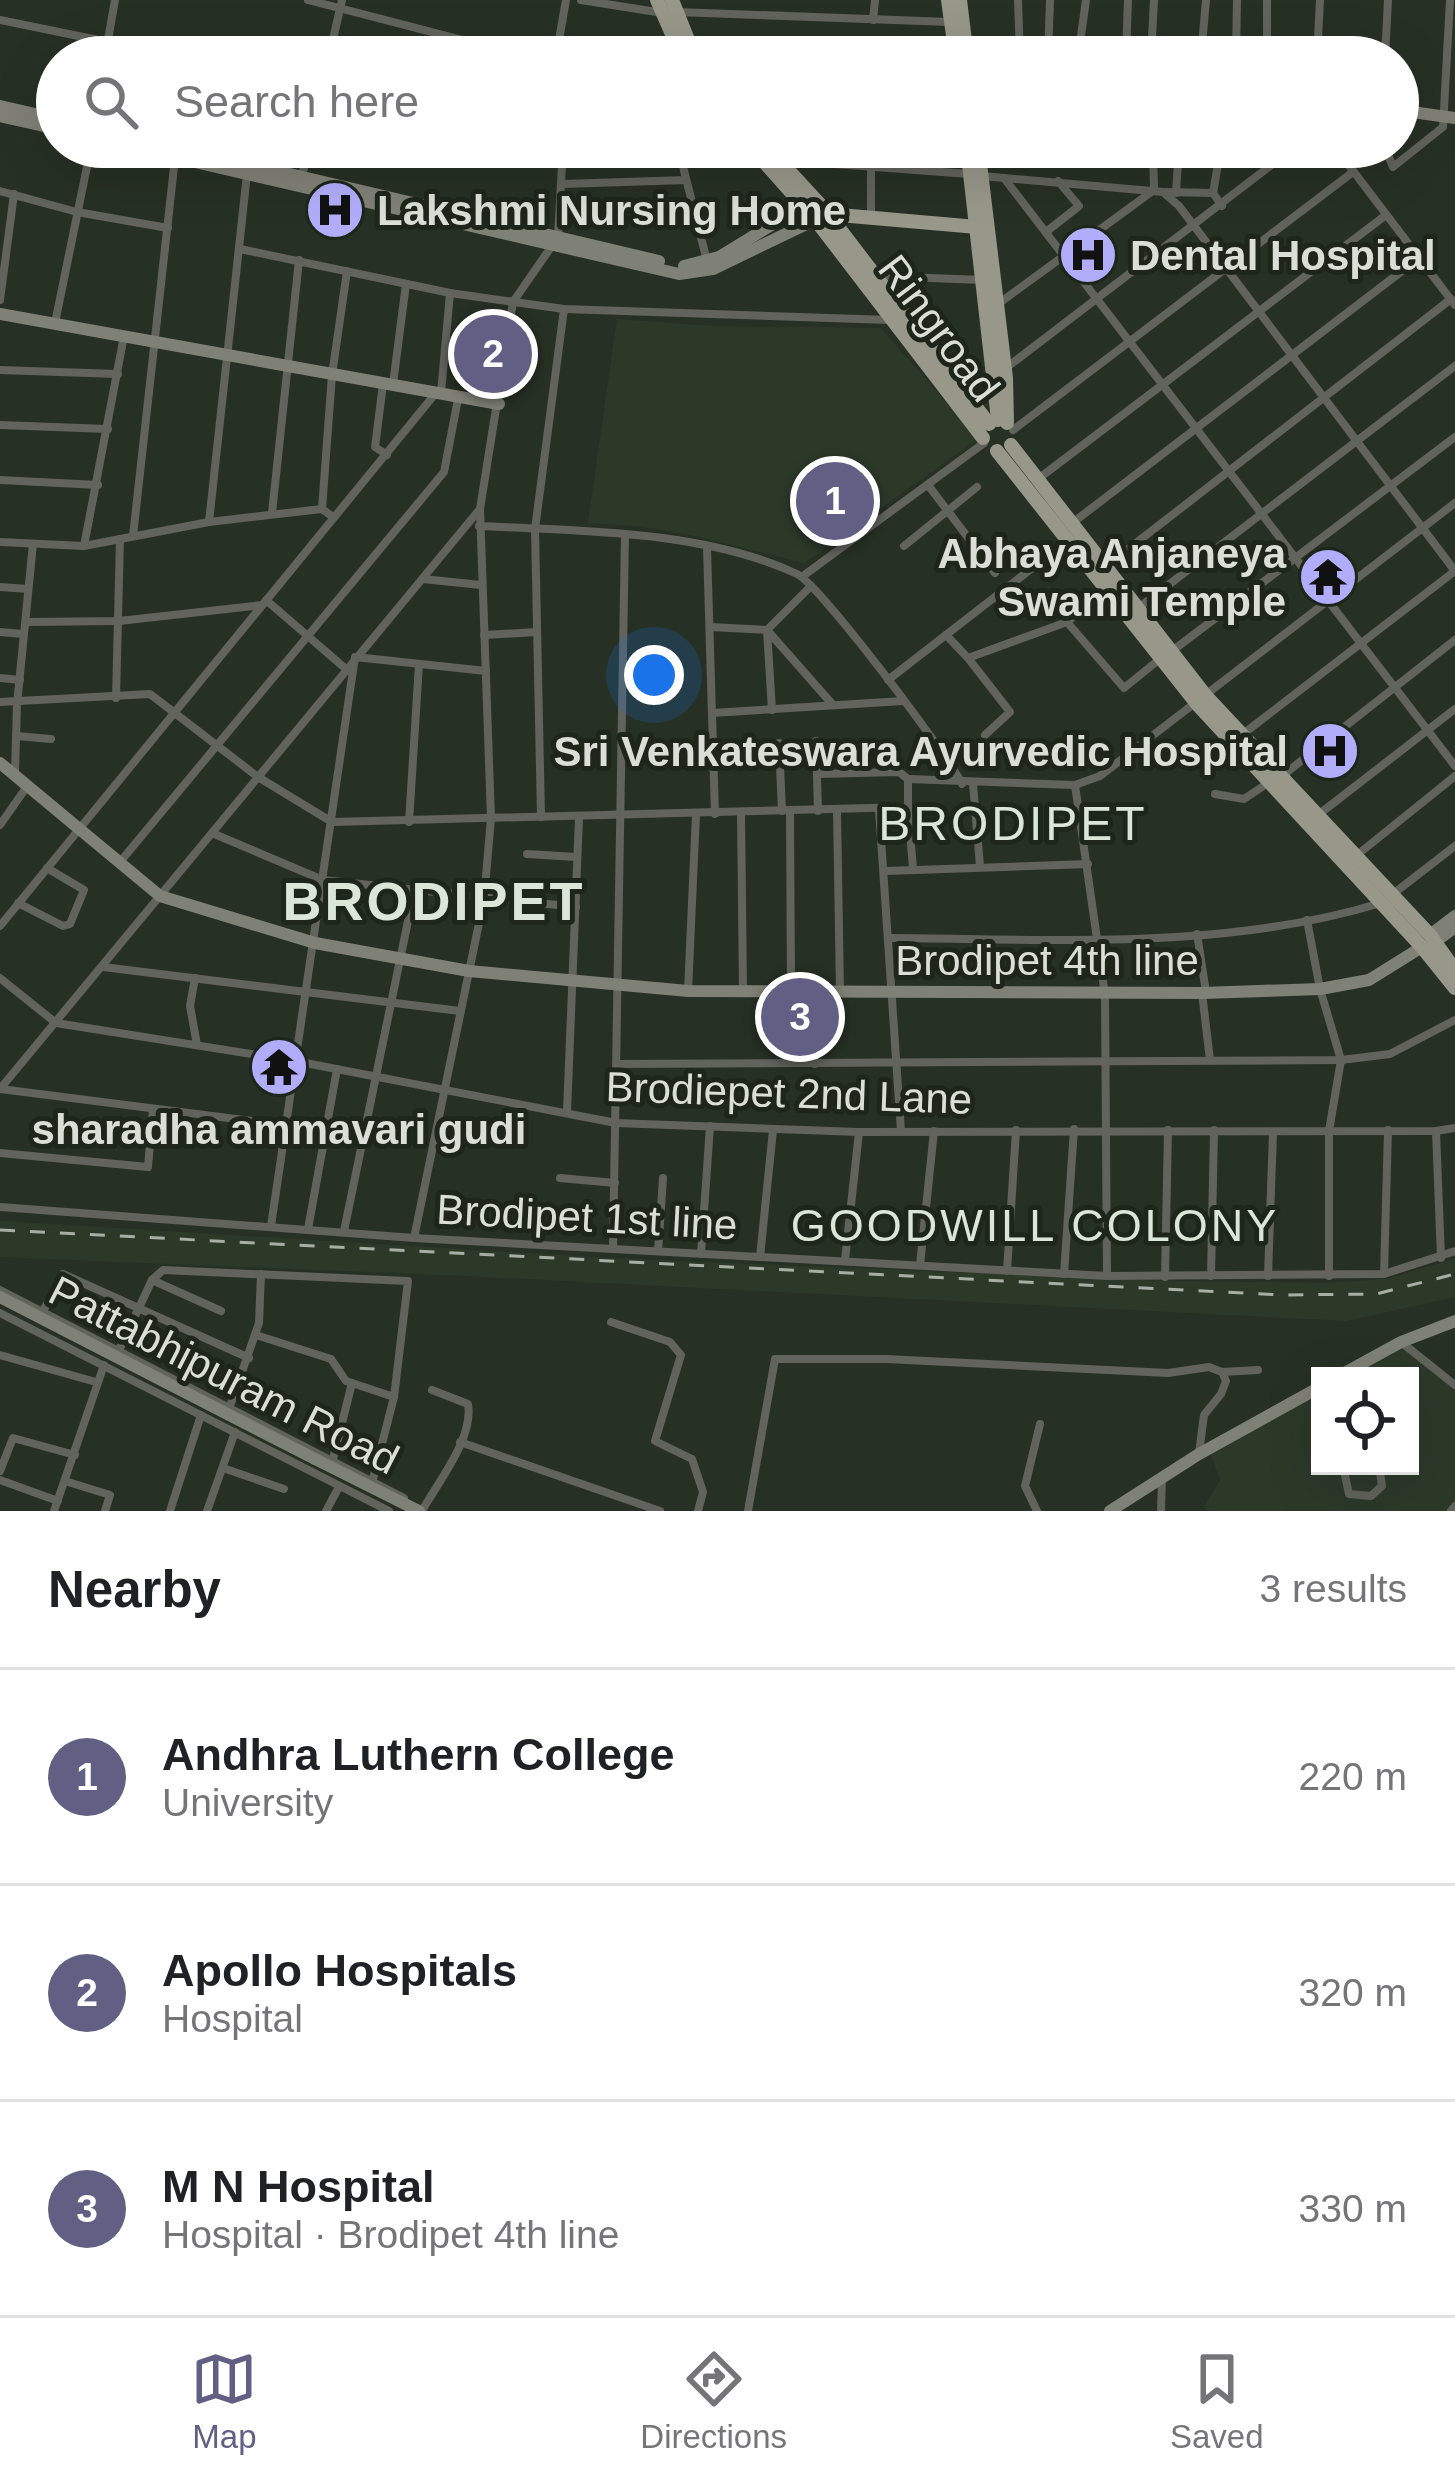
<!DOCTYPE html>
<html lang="en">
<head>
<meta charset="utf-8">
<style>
  body { margin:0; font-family:Arial,sans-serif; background:#f6f6f6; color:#202124 }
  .controls { position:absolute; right:36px; bottom:36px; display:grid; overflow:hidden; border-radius:0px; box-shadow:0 12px 48px #0002 }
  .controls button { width:108px; height:108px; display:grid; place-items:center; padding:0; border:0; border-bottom:3px solid #e0e0e0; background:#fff; color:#202124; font:60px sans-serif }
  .you { position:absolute; left:654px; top:675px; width:42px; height:42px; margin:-30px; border:9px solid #fff; border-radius:50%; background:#1a73e8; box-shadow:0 0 0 18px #1a73e833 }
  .badge { display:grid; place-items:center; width:78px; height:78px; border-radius:50%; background:#616084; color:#fff; font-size:39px; font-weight:700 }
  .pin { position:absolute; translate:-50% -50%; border:6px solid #fff; box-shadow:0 3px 12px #0006 }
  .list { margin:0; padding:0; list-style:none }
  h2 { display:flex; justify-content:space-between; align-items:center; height:156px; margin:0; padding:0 48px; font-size:51px }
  h2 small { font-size:39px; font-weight:400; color:#757577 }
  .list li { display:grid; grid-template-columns:78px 1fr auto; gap:36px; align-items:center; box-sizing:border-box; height:216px; padding:0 48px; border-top:3px solid #e0e0e0 }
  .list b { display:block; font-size:45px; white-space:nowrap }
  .list p { margin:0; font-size:39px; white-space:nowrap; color:#757577 }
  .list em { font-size:39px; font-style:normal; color:#757577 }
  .icon { flex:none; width:66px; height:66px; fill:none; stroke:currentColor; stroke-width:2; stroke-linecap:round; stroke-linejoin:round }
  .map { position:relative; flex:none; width:1455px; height:1511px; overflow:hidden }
  .search { position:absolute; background:#fff; box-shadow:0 12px 48px #0002; left:36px; right:36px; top:36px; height:132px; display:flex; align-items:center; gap:30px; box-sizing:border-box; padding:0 42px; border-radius:66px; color:#757577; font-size:45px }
  .sheet { height:804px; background:#fff }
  nav { display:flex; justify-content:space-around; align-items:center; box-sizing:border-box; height:168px; border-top:3px solid #e0e0e0; background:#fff; font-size:33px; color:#757577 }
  nav a { display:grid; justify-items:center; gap:6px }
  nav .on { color:#616084 }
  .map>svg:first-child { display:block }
  .built { fill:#2c3929 }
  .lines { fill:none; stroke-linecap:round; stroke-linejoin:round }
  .street { stroke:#62635c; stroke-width:8 }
  .secondary { stroke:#808176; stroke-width:12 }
  .primary { stroke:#97988a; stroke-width:14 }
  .rail { stroke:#a7aea5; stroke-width:3; stroke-dasharray:15 15; stroke-linecap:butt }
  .secondary-bridge { stroke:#808176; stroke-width:12 }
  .labels { text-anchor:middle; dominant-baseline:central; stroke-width:10; stroke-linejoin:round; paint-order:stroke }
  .poi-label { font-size:42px; font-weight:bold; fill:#d9dfd7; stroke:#1e261c; text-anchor:start }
  .street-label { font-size:42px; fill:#d9dfd7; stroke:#1e261c }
  .neighbourhood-label { font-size:45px; letter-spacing:3px; fill:#dbe6d8; stroke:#1e261c }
  .quarter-label { font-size:48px; letter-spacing:3px; fill:#dbe6d8; stroke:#1e261c }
  .district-label { font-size:54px; font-weight:bold; letter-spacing:3px; fill:#dbe6d8; stroke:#1e261c }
</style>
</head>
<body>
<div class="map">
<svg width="1455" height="1511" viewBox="0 0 1455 1511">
  <rect width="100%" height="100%" fill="#273025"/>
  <g class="built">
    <path d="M617 319 710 326 881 328 978 439 804 563 700 537 638 526 588 523Z"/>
    <path d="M0 1221 610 1258 1162 1281 1329 1283 1386 1279 1455 1259V1297L1347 1321 467 1276 0 1257Z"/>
    <path d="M1401 1343 1455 1387V1502L1448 1511H1207L1204 1507 1220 1480 1211 1455 1320 1391V1466H1410V1376H1345Z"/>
  </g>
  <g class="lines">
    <g class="street">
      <path d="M308 0 528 57"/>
      <path d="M581 0 663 13"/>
      <path d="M1018 0 1020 57"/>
      <path d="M677 12 949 22"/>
      <path d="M0 20 181 57"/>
      <path d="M873 20 875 0"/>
      <path d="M105 57 115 0"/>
      <path d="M329 57 342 0"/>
      <path d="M556 57 566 0"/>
      <path d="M1048 57 1050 0"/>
      <path d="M1078 57 1086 0"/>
      <path d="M1126 57 1128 0"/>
      <path d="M1151 57 1154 0"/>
      <path d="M1201 57 1206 0"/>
      <path d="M1236 57 1237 0"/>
      <path d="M1267 57V0"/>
      <path d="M1317 57 1320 0"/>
      <path d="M1385 57 1388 0"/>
      <path d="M678 147 707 261"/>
      <path d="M706 147 752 149"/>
      <path d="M1335 147 1455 305"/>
      <path d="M1385 147 1393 167 1443 127 1450 0"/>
      <path d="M781 160 969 174"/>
      <path d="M842 162 843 147"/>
      <path d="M871 164V216"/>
      <path d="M1349 166 1379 147"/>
      <path d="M302 176 309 147"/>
      <path d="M982 176 1163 192 1179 206 1455 571"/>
      <path d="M1004 178 1455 766"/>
      <path d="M562 184 686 180"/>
      <path d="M0 191 77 212 168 228"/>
      <path d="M1165 192 1213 193 1222 206"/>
      <path d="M1176 193 1179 147"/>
      <path d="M1213 193 1221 147"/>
      <path d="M1046 232 1079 206 1058 181"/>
      <path d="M240 249 450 293 564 309 889 320"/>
      <path d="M878 276 982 280"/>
      <path d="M0 300 14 194"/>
      <path d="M998 304 1154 190 1153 147"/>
      <path d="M55 323 91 147"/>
      <path d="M1006 368 1295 147"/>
      <path d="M0 370 118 374"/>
      <path d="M383 384 375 447 387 455"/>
      <path d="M393 384 406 284"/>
      <path d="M441 393 450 293"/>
      <path d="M0 425 108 429"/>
      <path d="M1013 430 1353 172"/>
      <path d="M1038 479 1386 215"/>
      <path d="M0 480 98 485"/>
      <path d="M928 485 995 573"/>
      <path d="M322 509 332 375 347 271"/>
      <path d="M272 513 299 260"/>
      <path d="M209 522 247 174"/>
      <path d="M1071 524 1419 258"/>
      <path d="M479 526C580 531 704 530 797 574 819 584 948 755 962 784"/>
      <path d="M133 536 175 158"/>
      <path d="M0 542 84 546 209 522 322 509 333 517"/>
      <path d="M84 546 124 336"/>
      <path d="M904 546 977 487"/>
      <path d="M707 548 715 814"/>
      <path d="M1105 567 1451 299"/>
      <path d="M803 576 984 443"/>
      <path d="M423 579 481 585"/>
      <path d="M0 587 28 589"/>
      <path d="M266 600 346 669"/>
      <path d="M1137 609 1455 366"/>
      <path d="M27 622 119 621 262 605"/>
      <path d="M1067 622 1124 688 1161 658"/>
      <path d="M710 627 767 630 811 586"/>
      <path d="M0 632 23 634"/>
      <path d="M484 635 537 632"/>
      <path d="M946 635 968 658"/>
      <path d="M1172 651 1455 437"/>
      <path d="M0 678 20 680"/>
      <path d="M888 680 1067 541"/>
      <path d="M116 698 120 539"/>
      <path d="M0 702 150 694 258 777 332 822 908 807V779L1075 785 1100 776 1455 503"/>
      <path d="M772 710 767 630 833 705"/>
      <path d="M712 713 903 701"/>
      <path d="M1243 734 1455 571"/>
      <path d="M985 735 1010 712 968 658 1067 622 1106 590"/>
      <path d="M16 736 51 739"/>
      <path d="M816 741 818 811"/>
      <path d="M779 743 782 811"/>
      <path d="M15 772 17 704 33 544"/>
      <path d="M817 774 899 772 908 779"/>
      <path d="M1282 776 1455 640"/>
      <path d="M973 784 980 866"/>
      <path d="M1075 785 1105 995 1107 1276"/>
      <path d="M1215 794 1244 799 1268 783"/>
      <path d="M908 807 913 869"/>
      <path d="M837 810 840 993"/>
      <path d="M879 810 901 1131"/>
      <path d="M790 811 791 993"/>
      <path d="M741 813 743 991"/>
      <path d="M1318 815 1455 709"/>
      <path d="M541 817 535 529 564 309"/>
      <path d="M409 822 419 664"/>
      <path d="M0 825 28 785"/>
      <path d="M212 833 323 880 576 907"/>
      <path d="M527 854 576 857"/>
      <path d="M1357 855 1455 776"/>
      <path d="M120 862 444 472 458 399"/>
      <path d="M886 871 1088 864"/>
      <path d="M1393 894 1455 846"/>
      <path d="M18 903 63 926 70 924 84 890 47 868"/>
      <path d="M1307 920 1320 989 1341 1060 1329 1131V1276"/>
      <path d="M0 926 435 394"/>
      <path d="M1197 934 1206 992"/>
      <path d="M890 938C1053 939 1223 951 1381 903"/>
      <path d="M103 967 460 1011"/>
      <path d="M0 978 56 1023 295 1061 616 1123 859 1132 1436 1131 1455 1128"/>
      <path d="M195 978 190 1006 197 1045"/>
      <path d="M688 991 696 814"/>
      <path d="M813 993 815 1064"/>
      <path d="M1202 993 1210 1060"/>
      <path d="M617 1064 1341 1060 1390 1054 1455 1020"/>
      <path d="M0 1089 480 509"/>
      <path d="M0 1089 284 1125"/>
      <path d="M567 1112 579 818"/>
      <path d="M1436 1131 1441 1258"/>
      <path d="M0 1153 148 1167 153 1110"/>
      <path d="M560 1178 615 1183"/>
      <path d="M0 1207 414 1238 1107 1276 1384 1274 1455 1251"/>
      <path d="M271 1226 355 657 486 671"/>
      <path d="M308 1229 337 1069"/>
      <path d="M344 1231 414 892"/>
      <path d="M414 1238 484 899 491 818 480 509 513 302 558 237 563 147"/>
      <path d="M613 1249 625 534"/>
      <path d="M658 1251 663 1178"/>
      <path d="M701 1254 710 1126"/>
      <path d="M760 1257 773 1130"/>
      <path d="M845 1260 859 1132"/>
      <path d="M920 1265 934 1131"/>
      <path d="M1007 1271 1016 1130"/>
      <path d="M1064 1274 1074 1129"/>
      <path d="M1384 1274 1388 1130"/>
      <path d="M1211 1276 1214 1130"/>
      <path d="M1268 1276 1273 1132"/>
      <path d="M1165 1277 1168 1130"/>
      <path d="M152 1280 163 1270 408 1281 394 1397 373 1479"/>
      <path d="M0 1290 404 1498"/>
      <path d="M43 1311 63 1274 249 1358"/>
      <path d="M0 1313 389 1511"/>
      <path d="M611 1322 670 1342 681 1355 655 1441 692 1459 703 1492 698 1511"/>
      <path d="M256 1335 331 1359 346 1381 394 1397"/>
      <path d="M1401 1342 1455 1385"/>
      <path d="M119 1350 152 1280 221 1311"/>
      <path d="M0 1355 96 1382"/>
      <path d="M1222 1372 1258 1370"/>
      <path d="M230 1406 259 1323 261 1274"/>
      <path d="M460 1442 660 1511"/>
      <path d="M333 1459 352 1383"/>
      <path d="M1343 1466 1349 1494 1371 1496 1382 1486 1379 1466"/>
      <path d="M223 1468 284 1489"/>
      <path d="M0 1471 13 1438 75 1455"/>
      <path d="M0 1480 58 1501"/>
      <path d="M65 1481 110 1495 105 1511"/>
      <path d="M54 1511 104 1365"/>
      <path d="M170 1511 201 1415"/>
      <path d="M207 1511 235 1432"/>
      <path d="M326 1511 339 1487"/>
      <path d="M422 1511C438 1482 474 1438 468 1404L432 1390"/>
      <path d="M748 1511 775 1359H886L1168 1373 1209 1367 1222 1372 1226 1381 1221 1394 1204 1415 1199 1453"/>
      <path d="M1037 1511 1025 1486 1040 1424"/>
      <path d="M1161 1511 1162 1477"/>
      <path d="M1451 1511 1455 1506"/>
    </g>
    <g class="secondary">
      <path d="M0 106 57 119"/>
      <path d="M1398 110 1455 118"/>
      <path d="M0 116 57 129"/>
      <path d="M130 147 679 274 713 269 821 217"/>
      <path d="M175 147 659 261"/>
      <path d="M684 266 719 257 809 202"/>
      <path d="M0 314 499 404"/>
      <path d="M0 763 160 896 315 943 469 971 688 991 1202 993 1320 989 1369 980 1422 947"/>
      <path d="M1430 935 1455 916"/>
      <path d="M1435 942 1455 927"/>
      <path d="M1339 1376 1401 1342 1455 1321"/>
      <path d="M315 1459 419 1511"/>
      <path d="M1110 1511 1199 1454 1320 1387"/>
    </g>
    <g class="primary">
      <path d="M657 0 682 57"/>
      <path d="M672 0 695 57"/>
      <path d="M948 0 956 57"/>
      <path d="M960 0 967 57"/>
      <path d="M751 147 815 219 983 438"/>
      <path d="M767 147 825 210 989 424"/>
      <path d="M967 147 998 420"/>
      <path d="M978 147 1006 378 1007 423"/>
      <path d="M828 214 977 227"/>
      <path d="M1011 445 1206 696 1430 935 1455 970"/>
      <path d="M997 451 1197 704 1422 947 1455 988"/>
    </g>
    <path class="rail" d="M0 1230 1282 1295 1376 1294 1455 1274"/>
    <path class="secondary-bridge" d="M0 1297 315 1459"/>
  </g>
  <defs>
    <symbol id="hospital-disc" viewBox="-11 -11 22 22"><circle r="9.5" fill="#b1adfa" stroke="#1e261c"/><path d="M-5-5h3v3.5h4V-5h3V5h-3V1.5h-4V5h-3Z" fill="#111"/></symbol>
    <symbol id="temple-disc" viewBox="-11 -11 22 22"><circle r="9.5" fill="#b1adfa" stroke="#1e261c"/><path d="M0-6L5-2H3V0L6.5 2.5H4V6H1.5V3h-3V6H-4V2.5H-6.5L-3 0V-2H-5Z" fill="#111"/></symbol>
  </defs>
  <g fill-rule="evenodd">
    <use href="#hospital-disc" x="302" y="177" width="66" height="66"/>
    <use href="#hospital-disc" x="1055" y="222" width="66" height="66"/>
    <use href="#temple-disc" x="1295" y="544" width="66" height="66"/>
    <use href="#hospital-disc" x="1297" y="718" width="66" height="66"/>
    <use href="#temple-disc" x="246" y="1034" width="66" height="66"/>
  </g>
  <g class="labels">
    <g class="poi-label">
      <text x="377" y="210">Lakshmi Nursing Home</text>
      <text x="1130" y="255">Dental Hospital</text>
      <text x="1286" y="553" text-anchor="end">Abhaya Anjaneya<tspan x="1286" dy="48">Swami Temple</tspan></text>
      <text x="1288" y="751" text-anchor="end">Sri Venkateswara Ayurvedic Hospital</text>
      <text x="279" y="1129" text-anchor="middle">sharadha ammavari gudi</text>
    </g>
    <g class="street-label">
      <text transform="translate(939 328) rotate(53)">Ringroad</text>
      <text x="1047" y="960">Brodipet 4th line</text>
      <text transform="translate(789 1093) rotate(2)">Brodiepet 2nd Lane</text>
      <text transform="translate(587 1217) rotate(3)">Brodipet 1st line</text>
      <text transform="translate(224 1375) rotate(27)">Pattabhipuram Road</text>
    </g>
    <g class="neighbourhood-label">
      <text x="1035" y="1225">GOODWILL COLONY</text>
    </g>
    <g class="quarter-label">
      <text x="1013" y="823">BRODIPET</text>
    </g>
    <g class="district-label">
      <text x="434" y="901">BRODIPET</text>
    </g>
  </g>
</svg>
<div class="controls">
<button><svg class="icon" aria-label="locate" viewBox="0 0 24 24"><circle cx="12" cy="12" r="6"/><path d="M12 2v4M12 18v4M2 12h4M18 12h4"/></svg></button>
</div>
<div class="you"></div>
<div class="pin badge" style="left:835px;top:501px">1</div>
<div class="pin badge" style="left:493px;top:354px">2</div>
<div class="pin badge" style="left:800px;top:1017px">3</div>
<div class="search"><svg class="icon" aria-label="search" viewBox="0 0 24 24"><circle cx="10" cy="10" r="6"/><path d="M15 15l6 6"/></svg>Search here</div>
</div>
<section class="sheet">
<h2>Nearby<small>3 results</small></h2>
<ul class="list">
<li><span class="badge">1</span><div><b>Andhra Luthern College</b><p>University</p></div><em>220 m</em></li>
<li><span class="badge">2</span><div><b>Apollo Hospitals</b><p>Hospital</p></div><em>320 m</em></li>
<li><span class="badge">3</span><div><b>M N Hospital</b><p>Hospital · Brodipet 4th line</p></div><em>330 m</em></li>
</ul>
</section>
<nav>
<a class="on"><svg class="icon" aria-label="map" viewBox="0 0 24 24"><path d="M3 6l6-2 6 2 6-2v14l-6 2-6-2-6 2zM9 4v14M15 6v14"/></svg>Map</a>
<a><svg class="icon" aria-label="directions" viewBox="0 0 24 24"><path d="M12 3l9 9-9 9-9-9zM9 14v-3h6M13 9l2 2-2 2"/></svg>Directions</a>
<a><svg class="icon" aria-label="saved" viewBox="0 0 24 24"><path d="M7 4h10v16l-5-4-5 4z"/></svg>Saved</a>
</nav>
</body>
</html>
